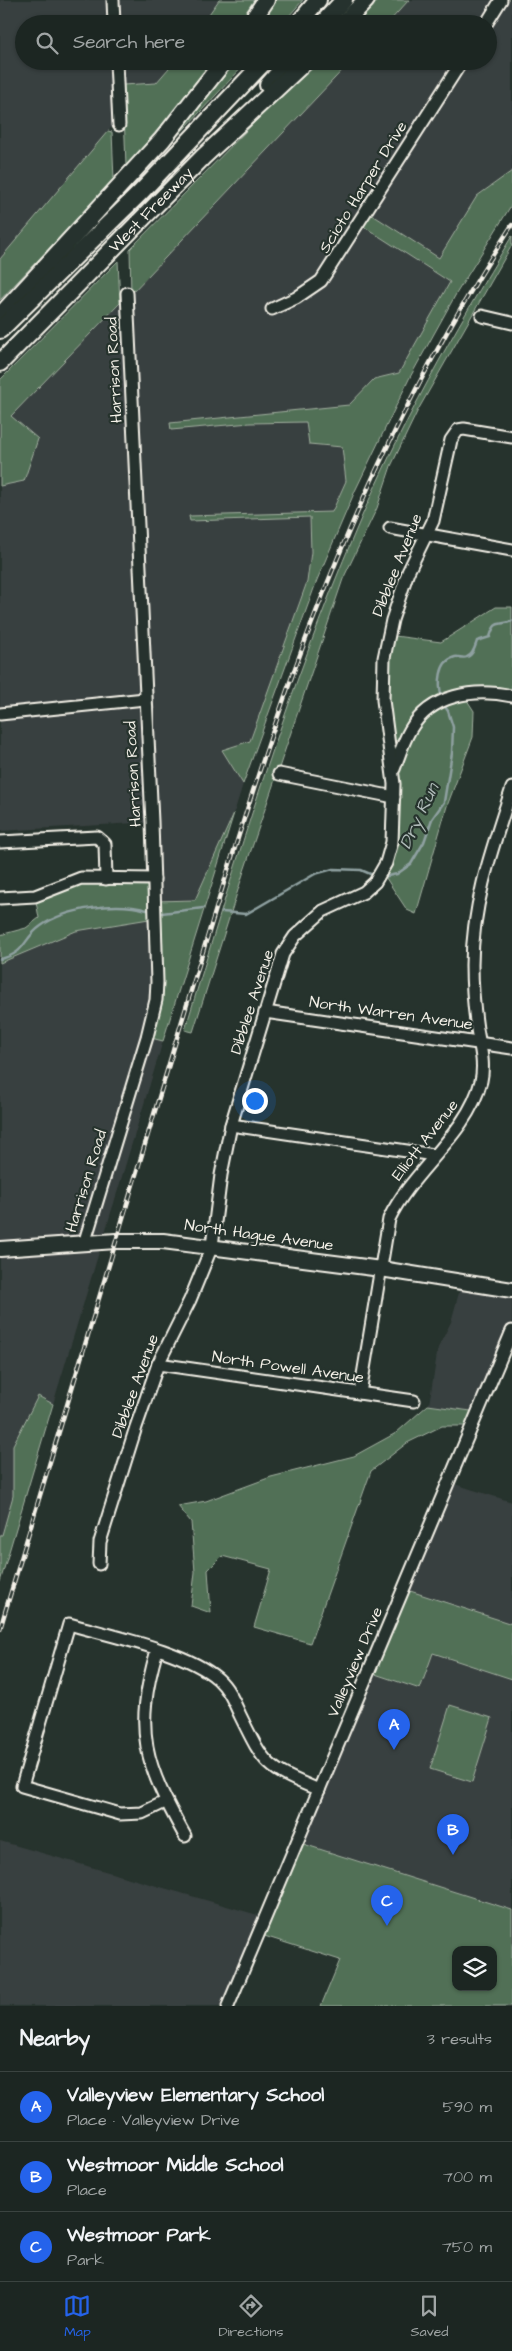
<!DOCTYPE html>
<html lang="en">
<head>
<meta charset="utf-8">
<style>
  body { margin:0; font-family:"Architects Daughter",sans-serif; background:#252e2a; color:#f1f3f6 }
  .controls { position:absolute; right:15px; bottom:15px; display:grid; overflow:hidden; border-radius:10px; box-shadow:0 1px 4px #0004 }
  .controls button { width:45px; height:45px; display:grid; place-items:center; padding:0; border:0; border-bottom:1px solid #3a4340; background:#1c2622; color:#f1f3f6; font:25px sans-serif }
  .you { position:absolute; left:254px; top:1100px; width:18px; height:18px; margin:-12px; border:4px solid #fff; border-radius:50%; background:#1a73e8; box-shadow:0 0 0 8px #1a73e833 }
  .badge { display:grid; place-items:center; width:32px; height:32px; border-radius:50%; background:#2563eb; color:#fff; font-size:16px; font-weight:700 }
  .pin { position:absolute; translate:-50% -41px; filter:drop-shadow(0 1px 2px #0008) }
  .pin::after { content:''; position:absolute; top:26px; width:18px; height:15px; background:inherit; clip-path:polygon(0 0,100% 0,50% 100%) }
  .list { margin:0; padding:0; list-style:none }
  h2 { display:flex; justify-content:space-between; align-items:center; height:65px; margin:0; padding:0 20px; font-size:21px }
  h2 small { font-size:16px; font-weight:400; color:#a0a5a5 }
  .list li { display:grid; grid-template-columns:32px 1fr auto; gap:15px; align-items:center; box-sizing:border-box; height:70px; padding:0 20px; border-top:1px solid #3a4340 }
  .list b { display:block; font-size:19px; white-space:nowrap }
  .list p { margin:0; font-size:16px; white-space:nowrap; color:#a0a5a5 }
  .list em { font-size:16px; font-style:normal; color:#a0a5a5 }
  .icon { flex:none; width:28px; height:28px; fill:none; stroke:currentColor; stroke-width:2; stroke-linecap:round; stroke-linejoin:round }
  .map { position:relative; flex:none; width:512px; height:2006px; overflow:hidden }
  .search { position:absolute; background:#1c2622; box-shadow:0 1px 4px #0004; left:15px; right:15px; top:15px; height:55px; display:flex; align-items:center; gap:12px; box-sizing:border-box; padding:0 18px; border-radius:28px; color:#a0a5a5; font-size:19px }
  .sheet { height:275px; background:#1c2622 }
  nav { display:flex; justify-content:space-around; align-items:center; box-sizing:border-box; height:70px; border-top:1px solid #3a4340; background:#1c2622; font-size:14px; color:#a0a5a5 }
  nav a { display:grid; justify-items:center; gap:2px }
  nav .on { color:#2563eb }
  .map>svg:first-child { display:block }
  .built { fill:#394040 }
  .green { fill:#516f57; stroke:#a2b0a0; fill-rule:evenodd }
  .lines { fill:none; stroke-linecap:round; stroke-linejoin:round }
  .stream { stroke:#8fa1a1; stroke-width:2.5 }
  .minor-casing { stroke:#f4f1e8; stroke-width:15 }
  .major-casing { stroke:#f4f1e8; stroke-width:18 }
  .highway-casing { stroke:#f4f1e8; stroke-width:20 }
  .minor { stroke:#26332d; stroke-width:11 }
  .major { stroke:#26332d; stroke-width:14 }
  .highway { stroke:#26332d; stroke-width:16 }
  .rail-casing { stroke:#f4f1e8; stroke-width:4.5 }
  .rail { stroke:#26332d; stroke-width:2.5; stroke-dasharray:8; stroke-linecap:butt }
  .labels { text-anchor:middle; dominant-baseline:central; stroke-width:4.5; stroke-linejoin:round; paint-order:stroke }
  .street-label { font-size:16px; fill:#f4f1e8; stroke:#26332d }
  .water-label { font-size:18px; font-style:italic; fill:#b0bbb9; stroke:#26332d }
</style>
</head>
<body>
<div class="map">
<svg width="512" height="2006" viewBox="0 0 512 2006">
  <rect width="100%" height="100%" fill="#26332d"/>
  <filter id="ink" filterUnits="userSpaceOnUse"><feTurbulence type="fractalNoise" baseFrequency=".02" numOctaves="2"/><feDisplacementMap in="SourceGraphic" scale="10" xChannelSelector="R" yChannelSelector="G"/><feConvolveMatrix kernelMatrix="1 2 1 2 8 2 1 2 1" color-interpolation-filters="sRGB"/></filter>
  <g filter="url(#ink)">
    <g class="built">
      <path d="M0 0H219L202 24H24V61H175L156 83 123 85 124 116 108 131 0 259Z"/>
      <path d="M409 0H512V171L477 196 439 258 371 215 363 226 450 282 400 373 374 379 349 405 170 423 306 422 309 444 342 447 346 481 332 512 189 516 190 521 310 517 311 552 307 582 250 741 222 750 243 784 234 813 195 900 155 901 152 822 0 831V486L24 481 11 416 120 303 131 294 351 61H488V24H387Z"/>
      <path d="M155 918 157 963 147 1037 163 1041 53 1404 38 1396 13 1445V1496L2 1536 0 1535V963L76 931Z"/>
      <path d="M462 1282 512 1290V1331L478 1412 429 1405 438 1348 451 1322Z"/>
      <path d="M448 1482 512 1502V1624L404 1589Z"/>
      <path d="M433 1653 512 1679V1910L297 1842 369 1672Z"/>
      <path d="M0 1841 265 1917 228 2006H0Z"/>
    </g>
    <g class="green">
      <path d="M219 0H254L238 24H202Z"/>
      <path d="M273 0H303L282 24H257Z"/>
      <path d="M376 0H409L387 24H353Z"/>
      <path d="M175 61H212L173 112 126 166 123 85 156 83Z"/>
      <path d="M230 61H248L170 144 167 142Z"/>
      <path d="M315 61H351L131 294 130 249Z"/>
      <path d="M108 131 112 132 114 180 0 300V259Z"/>
      <path d="M512 171V204L456 294 409 379 355 491 317 580 243 784 222 750 250 741 307 582 311 552 310 517 190 521 189 516 332 512 346 481 342 447 309 444 306 422 250 423 171 430 170 423 349 405 374 379 399 373 450 282 363 226 371 214 439 258 477 196Z"/>
      <path d="M512 236V245L418 410 391 466 377 508 343 579 244 871 193 1032 185 1030C236 861 287 692 356 530 399 428 454 331 512 236Z"/>
      <path d="M118 261 120 303 11 416 38 439 24 481 0 486V380Z"/>
      <path d="M496 607H512V696L463 694 474 711 473 737 447 806 416 914 407 910 382 872 394 784 405 739 389 742 383 700 387 635 441 642Z"/>
      <path d="M234 813 163 1041 147 1037 152 1019 155 918 76 931 0 963V935L26 928 39 918 35 896 75 880 154 879 155 901 195 900Z"/>
      <path d="M38 1396 53 1404 0 1582V1535H2L13 1496V1445Z"/>
      <path d="M428 1405 478 1412 471 1426H442L407 1443 371 1471 310 1643 254 1627 271 1569 222 1556 208 1570 211 1613 191 1606 195 1572 191 1522 178 1506 206 1501 271 1477 354 1456 396 1433Z"/>
      <path d="M404 1589 512 1624V1679L433 1653 420 1689 369 1672Z"/>
      <path d="M450 1705 492 1718 472 1782 430 1769Z"/>
      <path d="M297 1842 512 1910V2006H321L340 1960 258 1934ZM456 1950H493V1987H456Z"/>
    </g>
    <g class="lines">
      <g class="stream">
        <path d="M442 698C438 685 438 661 455 657 459 656 463 659 467 657 473 655 475 647 477 641L490 637C496 618 498 627 512 621"/>
        <path d="M383 877 397 874 411 864 424 842 432 819 444 802 452 753 453 727 448 711 443 704"/>
        <path d="M222 912 246 914 315 874 333 869 361 870 375 876"/>
        <path d="M162 913 203 908"/>
        <path d="M0 959C27 953 22 939 41 926 66 908 117 901 147 910"/>
      </g>
      <defs>
        <g id="minor">
          <path d="M113 0 114 24"/>
          <path d="M486 24 501 0"/>
          <path d="M116 61 119 125"/>
          <path d="M272 309 296 298 321 281 462 61"/>
          <path d="M482 316 512 323"/>
          <path d="M390 528 512 550"/>
          <path d="M0 714 145 699"/>
          <path d="M394 769C399 756 403 742 410 730 431 694 474 688 512 696"/>
          <path d="M279 774 394 797"/>
          <path d="M0 842 97 837 105 844 106 879"/>
          <path d="M0 898 35 896 81 878 154 879"/>
          <path d="M265 1012 512 1048"/>
          <path d="M231 1125 434 1155"/>
          <path d="M84 1244 147 1037 156 1000 157 982 152 822 127 293"/>
          <path d="M158 1364 414 1401"/>
          <path d="M360 1393 389 1219C412 1170 468 1134 481 1081 485 1063 480 1047 477 1029 474 1008 472 986 472 965 472 904 493 846 512 788"/>
          <path d="M99 1564 100 1542 136 1427 158 1364 190 1300 212 1246 221 1175 231 1125 283 954 295 936 323 911 364 892 375 882 386 863 392 842 394 784 383 700 384 658 392 620 408 572 433 521 451 440 458 430 464 429 512 437"/>
          <path d="M157 1650C133 1732 145 1764 185 1836"/>
          <path d="M165 1802 142 1813 120 1814 22 1786 69 1624C111 1636 186 1651 218 1679 229 1689 234 1702 240 1715 265 1766 266 1768 319 1790"/>
          <path d="M228 2006 512 1331"/>
        </g>
        <path id="major" d="M0 1249 116 1241H163L381 1269 512 1290"/>
        <g id="highway">
          <path d="M250 24 266 0"/>
          <path d="M298 24 318 0"/>
          <path d="M322 24 344 0"/>
          <path d="M343 24 366 0"/>
          <path d="M268 85 289 61"/>
          <path d="M0 316 162 140 224 61"/>
          <path d="M0 330 140 193 265 61"/>
          <path id="s1" d="M0 363 203 157 306 61"/>
        </g>
      </defs>
      <use href="#minor" class="minor-casing"/>
      <use href="#major" class="major-casing"/>
      <use href="#highway" class="highway-casing"/>
      <use href="#minor" class="minor"/>
      <use href="#major" class="major"/>
      <use href="#highway" class="highway"/>
      <defs>
        <path id="rail" d="M0 1629C58 1434 117 1239 175 1044 233 852 289 658 374 475 414 388 460 305 512 225"/>
      </defs>
      <use href="#rail" class="rail-casing"/>
      <use href="#rail" class="rail"/>
    </g>
  </g>
  <g class="labels">
    <g class="street-label">
      <text transform="translate(363 187) rotate(-58)">Scioto Harper Drive</text>
      <text stroke="none"><textPath href="#s1" startOffset="215">West Freeway</textPath></text>
      <text transform="translate(114 370) rotate(-93)">Harrison Road</text>
      <text transform="translate(397 565) rotate(-68)">Dibblee Avenue</text>
      <text transform="translate(133 774) rotate(-93)">Harrison Road</text>
      <text transform="translate(252 1002) rotate(-72)">Dibblee Avenue</text>
      <text transform="translate(391 1013) rotate(8)">North Warren Avenue</text>
      <text transform="translate(425 1140) rotate(-52)">Elliott Avenue</text>
      <text transform="translate(86 1181) rotate(-73)">Harrison Road</text>
      <text transform="translate(259 1235) rotate(8)">North Hague Avenue</text>
      <text transform="translate(288 1367) rotate(8)">North Powell Avenue</text>
      <text transform="translate(135 1386) rotate(-70)">Dibblee Avenue</text>
      <text transform="translate(355 1662) rotate(-67)">Valleyview Drive</text>
    </g>
    <g class="water-label">
      <text transform="translate(419 816) rotate(-65)">Dry Run</text>
    </g>
  </g>
</svg>
<div class="controls">
<button><svg class="icon" aria-label="layers" viewBox="0 0 24 24"><path d="M12 4l9 5-9 5-9-5zM3 14l9 5 9-5"/></svg></button>
</div>
<div class="you"></div>
<div class="pin badge" style="left:394px;top:1750px">A</div>
<div class="pin badge" style="left:453px;top:1855px">B</div>
<div class="pin badge" style="left:387px;top:1926px">C</div>
<div class="search"><svg class="icon" aria-label="search" viewBox="0 0 24 24"><circle cx="10" cy="10" r="6"/><path d="M15 15l6 6"/></svg>Search here</div>
</div>
<section class="sheet">
<h2>Nearby<small>3 results</small></h2>
<ul class="list">
<li><span class="badge">A</span><div><b>Valleyview Elementary School</b><p>Place · Valleyview Drive</p></div><em>590 m</em></li>
<li><span class="badge">B</span><div><b>Westmoor Middle School</b><p>Place</p></div><em>700 m</em></li>
<li><span class="badge">C</span><div><b>Westmoor Park</b><p>Park</p></div><em>750 m</em></li>
</ul>
</section>
<nav>
<a class="on"><svg class="icon" aria-label="map" viewBox="0 0 24 24"><path d="M3 6l6-2 6 2 6-2v14l-6 2-6-2-6 2zM9 4v14M15 6v14"/></svg>Map</a>
<a><svg class="icon" aria-label="directions" viewBox="0 0 24 24"><path d="M12 3l9 9-9 9-9-9zM9 14v-3h6M13 9l2 2-2 2"/></svg>Directions</a>
<a><svg class="icon" aria-label="saved" viewBox="0 0 24 24"><path d="M7 4h10v16l-5-4-5 4z"/></svg>Saved</a>
</nav>
</body>
</html>
